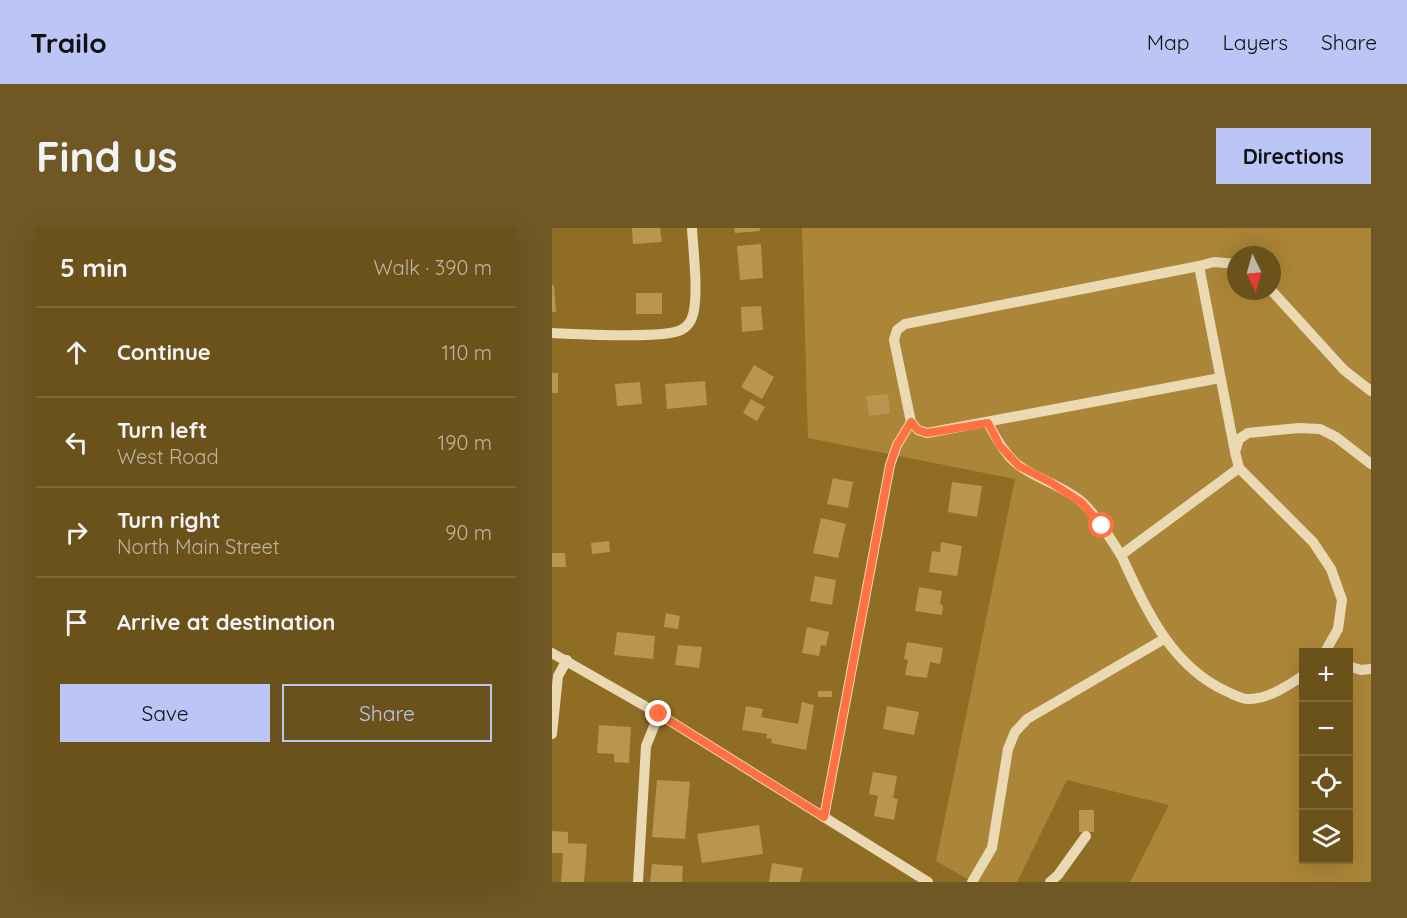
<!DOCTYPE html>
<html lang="en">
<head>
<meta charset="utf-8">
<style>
  body { margin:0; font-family:Quicksand,sans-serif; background:#705824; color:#f1f3f6 }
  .controls { position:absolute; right:18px; bottom:18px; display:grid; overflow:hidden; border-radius:0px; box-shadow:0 6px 24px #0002 }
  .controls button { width:54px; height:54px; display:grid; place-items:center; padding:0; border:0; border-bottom:2px solid #7e693a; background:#6b521b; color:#f1f3f6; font:30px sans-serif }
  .compass { position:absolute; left:675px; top:18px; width:54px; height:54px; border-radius:50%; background:#6b521b; box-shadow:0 6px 24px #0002; rotate:175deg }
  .stop { position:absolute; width:18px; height:18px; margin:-14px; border:4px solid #ff7043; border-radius:50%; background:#fff }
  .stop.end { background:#ff7043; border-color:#fff; box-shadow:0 2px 6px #0008 }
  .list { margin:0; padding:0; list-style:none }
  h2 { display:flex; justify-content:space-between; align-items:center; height:78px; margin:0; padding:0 24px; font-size:26px }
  h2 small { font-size:20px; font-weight:400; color:#beb6a3 }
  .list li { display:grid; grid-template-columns:39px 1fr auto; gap:18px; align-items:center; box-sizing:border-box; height:90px; padding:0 24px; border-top:2px solid #7e693a }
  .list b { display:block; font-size:22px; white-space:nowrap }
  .list p { margin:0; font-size:20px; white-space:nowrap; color:#beb6a3 }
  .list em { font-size:20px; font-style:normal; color:#beb6a3 }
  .actions { display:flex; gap:12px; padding:18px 24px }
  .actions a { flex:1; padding:14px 0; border:2px solid #bbc5f6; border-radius:0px; text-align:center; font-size:21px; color:#bbc5f6 }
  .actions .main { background:#bbc5f6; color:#111 }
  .icon { flex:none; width:33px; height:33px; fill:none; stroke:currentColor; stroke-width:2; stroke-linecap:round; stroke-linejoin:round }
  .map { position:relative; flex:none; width:819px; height:654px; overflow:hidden; border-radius:0px }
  header { display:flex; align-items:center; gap:36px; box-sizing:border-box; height:84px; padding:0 30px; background:#bbc5f6; color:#111 }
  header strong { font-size:28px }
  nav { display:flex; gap:33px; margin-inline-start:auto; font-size:21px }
  .intro { display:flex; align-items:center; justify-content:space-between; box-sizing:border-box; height:144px; padding:0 36px }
  h1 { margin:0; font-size:42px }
  .button { padding:15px 27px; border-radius:0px; background:#bbc5f6; color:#111; font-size:21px; font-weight:700 }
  main { display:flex; gap:36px; padding:0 36px }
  aside { flex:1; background:#6b521b; border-radius:0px; box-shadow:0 6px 24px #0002 }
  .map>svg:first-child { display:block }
  .green { fill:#ac8638; fill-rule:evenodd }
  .building { fill:#b89650 }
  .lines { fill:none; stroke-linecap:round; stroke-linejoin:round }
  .minor { stroke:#ebd9b4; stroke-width:10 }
  .route { stroke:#ff7043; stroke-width:8 }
</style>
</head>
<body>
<header>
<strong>Trailo</strong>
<nav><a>Map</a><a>Layers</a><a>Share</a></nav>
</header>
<div class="intro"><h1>Find us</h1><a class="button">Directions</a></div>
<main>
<aside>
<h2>5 min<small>Walk · 390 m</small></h2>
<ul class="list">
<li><svg class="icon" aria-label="ahead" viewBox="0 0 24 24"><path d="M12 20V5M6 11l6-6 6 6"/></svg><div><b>Continue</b></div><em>110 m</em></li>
<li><svg class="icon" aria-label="left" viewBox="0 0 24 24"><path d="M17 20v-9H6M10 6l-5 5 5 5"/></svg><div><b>Turn left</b><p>West Road</p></div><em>190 m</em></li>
<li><svg class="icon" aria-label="right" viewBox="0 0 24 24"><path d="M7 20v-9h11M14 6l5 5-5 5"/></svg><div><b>Turn right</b><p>North Main Street</p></div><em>90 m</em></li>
<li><svg class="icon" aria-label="arrive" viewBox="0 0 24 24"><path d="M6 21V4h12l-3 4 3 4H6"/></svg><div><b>Arrive at destination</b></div></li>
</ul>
<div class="actions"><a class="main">Save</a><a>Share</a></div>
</aside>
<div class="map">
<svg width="819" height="654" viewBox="0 0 819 654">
  <rect width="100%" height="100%" fill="#8f6d24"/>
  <path class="green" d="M250 0H819V654H578L617 577 515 552 465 654H421L384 633 463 251 256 210ZM684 27H720V63H684ZM752 424H796V632H752Z"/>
  <g class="building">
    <path d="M80 0H108L110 14 81 16Z"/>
    <path d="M182 0H208V3L183 5Z"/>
    <path d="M209 16 211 50 188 52 185 18Z"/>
    <path d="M0 57H2L4 84H0Z"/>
    <rect x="84" y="65" width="26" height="21"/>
    <path d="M209 78 211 102 190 104 189 79Z"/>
    <path d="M202 137 222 149 210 171 189 159Z"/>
    <rect x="0" y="145" width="6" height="20"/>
    <path d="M153 153 155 177 115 181 113 156Z"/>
    <path d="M88 154 90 176 65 178 63 156Z"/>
    <path d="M336 166 338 185 317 188 314 168Z"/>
    <path d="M199 171 213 179 205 193 191 185Z"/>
    <path d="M281 250 301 254 296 280 275 276Z"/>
    <path d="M400 254 430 258 425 289 396 284Z"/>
    <path d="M269 290 294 296 286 330 261 325Z"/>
    <path d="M57 313 58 324 40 326 39 315Z"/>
    <path d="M389 314 410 318 405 348 377 344 380 323 388 324Z"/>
    <path d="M0 325H13L14 339H0Z"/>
    <path d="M263 348 284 352 280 377 258 373Z"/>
    <path d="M367 359 390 363 388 375 391 378 390 387 363 383Z"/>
    <path d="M114 385 128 388 126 401 112 399Z"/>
    <path d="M255 399 277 404 274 418 269 417 267 428 250 425Z"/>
    <path d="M65 404 103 408 101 431 62 427Z"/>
    <path d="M355 414 391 420 388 436 378 434 375 450 353 447 356 432 352 431Z"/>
    <path d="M126 417 150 419 147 440 123 437Z"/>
    <rect x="266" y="463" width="14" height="6"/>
    <path d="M250 474 262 477 254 522 219 515 220 511 214 510 215 506 190 502 194 478 211 481 209 489 246 496Z"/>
    <path d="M335 478 367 484 362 507 331 501Z"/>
    <path d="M47 497 79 499 77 535 62 534V526L45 525Z"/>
    <path d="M321 544 345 548 341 570 346 571 342 592 322 588 326 568 317 566Z"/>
    <path d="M105 552 138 554 133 611 100 609Z"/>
    <rect x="527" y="582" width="15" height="22"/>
    <path d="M207 597 211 626 150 635 145 606Z"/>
    <path d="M0 603 16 604V615L35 616 32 654H9L11 625H0Z"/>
    <path d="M220 635 251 640 248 654H217Z"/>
    <path d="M100 636 131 638 130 654H98Z"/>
  </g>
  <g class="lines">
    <g class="minor">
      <path d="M647 38 662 34 684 36"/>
      <path d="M720 63 792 142 819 163"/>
      <path d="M0 105C25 106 112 111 129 102 133 100 137 96 139 92 148 74 141 22 140 0"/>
      <path d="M668 150 375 205 366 202 359 194 342 112 345 102 353 96 647 38 683 224"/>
      <path d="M436 195C444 210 452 225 465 236 482 250 512 258 530 274 546 289 557 309 569 327"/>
      <path d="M687 240 683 224 687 211 696 205 747 200 768 201 784 209 819 236"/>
      <path d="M0 425 107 486 376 654"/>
      <path d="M796 438 809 442 819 441"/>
      <path d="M752 447C735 458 718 470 698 471 691 472 683 467 676 464 619 439 594 381 569 327L687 240 761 314 779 341 790 372 786 401 773 424"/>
      <path d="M0 506 6 448 15 432"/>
      <path d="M272 589 338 237 345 217 359 194"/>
      <path d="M86 654 94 518 107 486"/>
      <path d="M420 654 440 620 456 521 463 504 475 491 612 411"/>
      <path d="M498 654 506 647 534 608"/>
    </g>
  </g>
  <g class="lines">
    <path class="route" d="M107 486 272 589 338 237 345 217 359 194 366 202 375 205 436 195 448 218 467 238 498 254 529 274 550 298"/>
  </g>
</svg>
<div class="controls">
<button>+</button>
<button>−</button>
<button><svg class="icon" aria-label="locate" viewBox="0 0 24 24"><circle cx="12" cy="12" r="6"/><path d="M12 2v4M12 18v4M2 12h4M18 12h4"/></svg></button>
<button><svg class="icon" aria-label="layers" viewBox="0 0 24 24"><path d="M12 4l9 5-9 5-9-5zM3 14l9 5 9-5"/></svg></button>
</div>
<svg class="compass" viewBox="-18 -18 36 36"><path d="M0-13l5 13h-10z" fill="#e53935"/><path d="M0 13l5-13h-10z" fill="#beb6a3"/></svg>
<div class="stop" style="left:550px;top:298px"></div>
<div class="stop end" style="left:107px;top:486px"></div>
</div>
</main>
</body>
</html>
